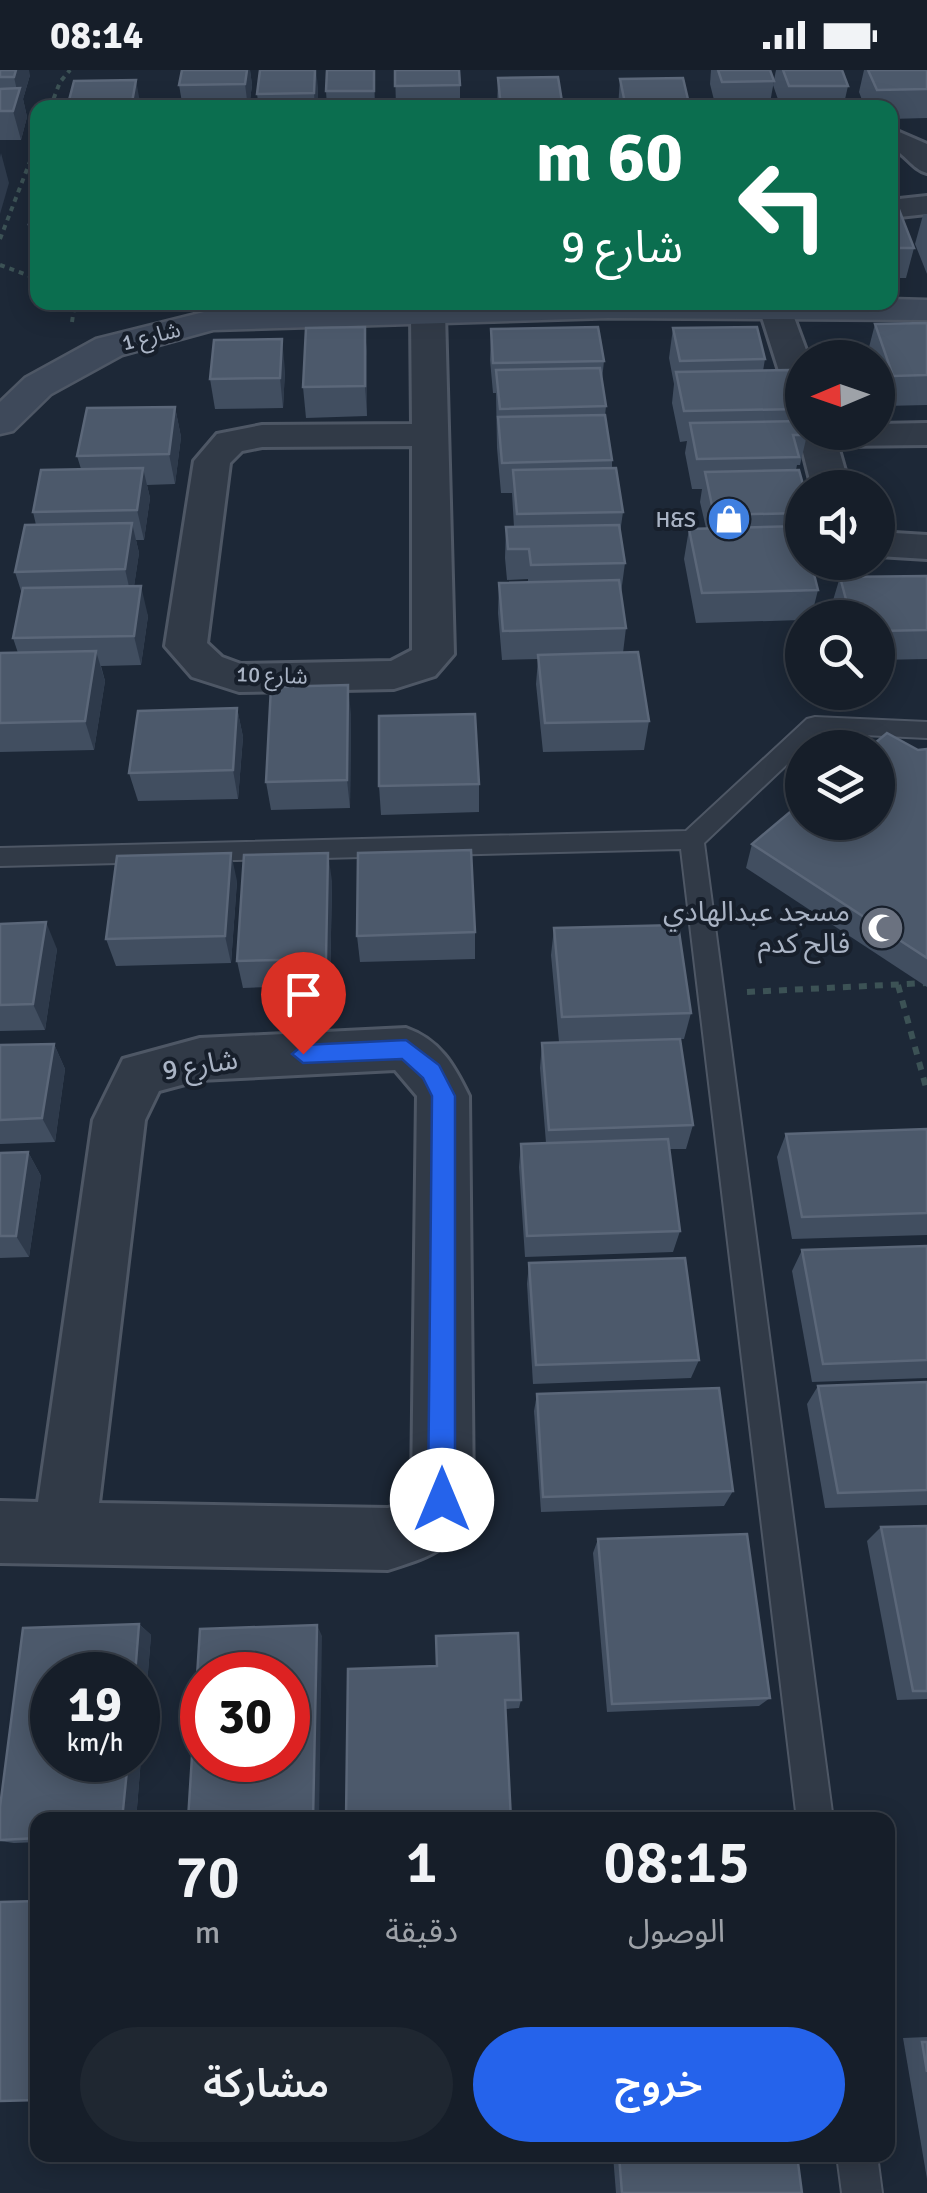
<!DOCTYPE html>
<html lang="ar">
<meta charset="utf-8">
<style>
:root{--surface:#161e29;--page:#1f2731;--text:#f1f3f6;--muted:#9ea2a8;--line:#353c46;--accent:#2563eb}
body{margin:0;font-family:Signika,"Noto Sans Arabic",sans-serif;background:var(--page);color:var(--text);direction:rtl;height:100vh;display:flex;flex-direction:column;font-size:38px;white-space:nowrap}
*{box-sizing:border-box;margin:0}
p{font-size:32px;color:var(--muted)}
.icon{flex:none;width:55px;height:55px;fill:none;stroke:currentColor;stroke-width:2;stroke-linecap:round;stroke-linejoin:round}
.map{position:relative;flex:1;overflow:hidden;direction:ltr}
.details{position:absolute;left:30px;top:1742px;width:865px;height:350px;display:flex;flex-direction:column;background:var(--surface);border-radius:20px;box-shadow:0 5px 25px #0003,0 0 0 2px var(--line);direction:rtl}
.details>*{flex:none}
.guide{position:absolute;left:30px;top:30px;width:868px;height:210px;border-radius:20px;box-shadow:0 5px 25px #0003,0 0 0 2px var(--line);direction:rtl;background:#0b6e4f;color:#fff;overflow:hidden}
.needle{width:65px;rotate:268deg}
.buttons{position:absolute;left:785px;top:270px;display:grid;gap:20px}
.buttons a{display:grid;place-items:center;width:110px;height:110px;border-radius:50%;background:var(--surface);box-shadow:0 5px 25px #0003,0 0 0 2px var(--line);font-size:50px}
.speed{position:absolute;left:30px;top:1582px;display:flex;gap:20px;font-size:50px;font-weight:700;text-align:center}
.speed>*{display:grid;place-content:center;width:130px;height:130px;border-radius:50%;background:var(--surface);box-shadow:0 5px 25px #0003,0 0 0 2px var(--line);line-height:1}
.speed small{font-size:25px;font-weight:400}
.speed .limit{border:15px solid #d22;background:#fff;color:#111}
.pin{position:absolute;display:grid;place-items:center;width:85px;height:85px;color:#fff;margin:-102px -42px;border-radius:50% 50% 50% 0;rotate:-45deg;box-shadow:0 0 10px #0007}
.pin .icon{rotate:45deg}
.me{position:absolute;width:110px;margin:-55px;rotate:0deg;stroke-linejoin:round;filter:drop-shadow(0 0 8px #0008)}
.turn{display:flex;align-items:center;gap:35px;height:210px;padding:0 50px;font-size:45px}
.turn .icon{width:130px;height:130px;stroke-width:2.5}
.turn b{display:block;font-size:70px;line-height:85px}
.eta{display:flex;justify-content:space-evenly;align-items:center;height:170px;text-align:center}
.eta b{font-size:60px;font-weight:600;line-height:70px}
.button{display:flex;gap:20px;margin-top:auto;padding:20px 50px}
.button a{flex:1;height:115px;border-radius:60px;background:var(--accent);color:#fff;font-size:40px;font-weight:600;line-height:115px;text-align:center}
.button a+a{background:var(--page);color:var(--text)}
.status{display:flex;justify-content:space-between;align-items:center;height:70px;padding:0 50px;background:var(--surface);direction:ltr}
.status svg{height:28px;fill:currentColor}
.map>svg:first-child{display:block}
</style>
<div class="status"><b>08:14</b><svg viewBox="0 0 49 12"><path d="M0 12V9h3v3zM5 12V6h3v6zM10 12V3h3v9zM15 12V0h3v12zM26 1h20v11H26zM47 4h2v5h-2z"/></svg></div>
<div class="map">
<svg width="927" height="2123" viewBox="0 0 927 2123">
<rect width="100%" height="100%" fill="#1d2837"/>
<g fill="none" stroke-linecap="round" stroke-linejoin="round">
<g stroke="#4e5765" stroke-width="4">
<g id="lane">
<path d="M815 647 927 652V668L820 663 704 773 833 1750H797L681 779 0 796V778L686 761 807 649Z"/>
<path d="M837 2085H877L882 2123H842Z"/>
</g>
</g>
<g stroke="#4e5765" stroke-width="6">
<g id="street">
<path d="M890 58 927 74V103C912 99 905 83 890 77Z"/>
<path d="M927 126V144L890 148V130Z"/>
<path d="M771 232 789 234 809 288H802V330L790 327 785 320 760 241Z"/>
<path d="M428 233 440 236 445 243 454 584 435 606 394 619 239 622 192 607 165 576 194 391 217 364 262 355 412 354 411 243 416 236ZM412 376V580L391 591 241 594 222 587 207 573 230 393 242 381 262 377Z"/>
<path d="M927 353V375L838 376 850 418H812L798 362 802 355V362H878V354Z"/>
<path d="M878 462 927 465V489L878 486Z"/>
<path d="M406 958C440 970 454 995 469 1026L473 1430C452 1480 438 1484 388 1500L0 1493V1431L38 1432 93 1050 123 989 200 968ZM395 1000 417 1026 412 1420 400 1434 388 1438 99 1433 145 1050 159 1021 200 1010Z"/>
</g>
</g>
<g stroke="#4e5765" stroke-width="5">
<path id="secondary" d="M890 229 927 230V250L608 248 213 260 122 285 51 324 13 361 0 364V332L25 308 96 269 212 240 446 232H890Z"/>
</g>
<g stroke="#3c5255" stroke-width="4" stroke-dasharray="5 5" stroke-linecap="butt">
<path d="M50 38 60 12 70 0"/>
<path d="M0 169 38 71"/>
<path d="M0 195 38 209"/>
<path d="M72 252 75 232"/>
</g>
<g stroke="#3c5255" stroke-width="6" stroke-dasharray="8 8" stroke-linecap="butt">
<path d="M898 915 927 1021"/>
<path d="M747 922 927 913"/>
</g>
<use href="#lane" fill="#313a47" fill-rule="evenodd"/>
<use href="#street" fill="#313a47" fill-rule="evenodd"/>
<use href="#secondary" fill="#3e495a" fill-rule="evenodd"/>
</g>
<g fill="#414e60">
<path d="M0 0 30 5 23 29 27 47 21 70H0Z"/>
<path d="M182 0H250L252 15 249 38H183L179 15Z"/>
<path d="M374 0 375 38H327L326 21Z"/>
<path d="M395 0 460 15V38H396Z"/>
<path d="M711 0H770L774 11 769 38H716L710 14Z"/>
<path d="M776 0H842L848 16 843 38H781L773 15Z"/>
<path d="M864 0H927V48L890 49V38H865L859 22Z"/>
<path d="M498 8 563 38H497Z"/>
<path d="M620 9 690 38H618Z"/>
<path d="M318 17 317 38H259L257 24Z"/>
<path d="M38 123V184L29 154Z"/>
<path d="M890 137 914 178 906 208H890Z"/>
<path d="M927 144V204L915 174 923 145Z"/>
<path d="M927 253V335L885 336 878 315V288H868L867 285 875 254Z"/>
<path d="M365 257 367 287V346L306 348 303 317Z"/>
<path d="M673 258 765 289 763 301 800 339 798 351 807 365 800 395H797L796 400 802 418V492L818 520 811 548H802V550L696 553 684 489 689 459 706 458 700 432 702 419H692L685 383 687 371 680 372 672 333 674 314 669 288Z"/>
<path d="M491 259 604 291 602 310 606 336 605 346 612 390V398L623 442 620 463 625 493 621 523 626 558 623 583 649 651 644 680 543 682 536 614 538 589 502 590 498 543 499 513 528 512V509L507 510 505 488 506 457H514L512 423H501L497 378 496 323H493L490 290Z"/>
<path d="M285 300 283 338 215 339 210 309Z"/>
<path d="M175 337 181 367 175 414 147 415 150 428 144 470H136L139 483 134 516 148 546 141 595 101 596 105 611 94 680 0 682V583H18L13 568 22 524 15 502 36 455 33 442 81 399 77 386Z"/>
<path d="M927 506V589L878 590V548H834L831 537 840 507Z"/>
<path d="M237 638 243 667 238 729 138 731 129 703Z"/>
<path d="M351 644 350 738 271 740 266 712Z"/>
<path d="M927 679V917L746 798 752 774 918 680Z"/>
<path d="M479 714V742L381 745 379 716Z"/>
<path d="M237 811 231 893 116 896 106 869Z"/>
<path d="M332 811 330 915 243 918 237 891Z"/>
<path d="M0 854 57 879 45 960 0 961Z"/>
<path d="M554 858 691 943 684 969 559 972 551 885Z"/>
<path d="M475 862V889L360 892 357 866Z"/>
<path d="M542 973 693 1055 686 1079H669L680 1161 673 1182 525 1187 519 1097 521 1074 546 1073 540 998Z"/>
<path d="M54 974 65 999 55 1072 0 1074V975Z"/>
<path d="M927 1059V1165L792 1169 777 1087 786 1064Z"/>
<path d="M28 1082 41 1106 29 1187 0 1188V1083Z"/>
<path d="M927 1176V1308L812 1312 792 1201 802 1180Z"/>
<path d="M529 1193 699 1290 691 1308 533 1314 527 1214Z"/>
<path d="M927 1312V1435L825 1438 807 1334 818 1316Z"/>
<path d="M537 1324 733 1421 724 1436 541 1442 534 1341Z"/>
<path d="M927 1456V1629L897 1630 867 1471 881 1457Z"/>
<path d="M598 1469 770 1628 759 1636 607 1642 593 1483Z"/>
<path d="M139 1554 151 1565 136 1750H38V1772L14 1773 0 1771V1737Z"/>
<path d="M348 1599 521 1630 519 1638 505 1639Z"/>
<path d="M927 1967V2109L903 1968Z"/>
<path d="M613 2085H797L802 2123H616Z"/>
</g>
<g fill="#2e3a4b">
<path d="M16 0H29L30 5 23 29 27 47 21 70 13 41 18 25 14 7Z"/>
<path d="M247 0H250L252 15 249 38H248L245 14Z"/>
<path d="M315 0H316L318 17 317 38H315L314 23Z"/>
<path d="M136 10 141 38H131Z"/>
<path d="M1 83 9 113 0 144V87Z"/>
<path d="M365 257 367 287V346L365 316Z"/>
<path d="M282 269 285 300 283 338 280 308Z"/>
<path d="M175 337 181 367 175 414 169 384Z"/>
<path d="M143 398 150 428 144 470 137 440Z"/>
<path d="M132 453 139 483 132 530 125 499Z"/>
<path d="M141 516 148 546 141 595 134 566Z"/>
<path d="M96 581 105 611 94 680 85 651Z"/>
<path d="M348 615 351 644 350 738 347 710Z"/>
<path d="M237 638 243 667 238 729 233 700Z"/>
<path d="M231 783 237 811 231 893 225 866Z"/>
<path d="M328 783 332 811 330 915 326 889Z"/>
<path d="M46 852 57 879 45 960 33 934Z"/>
<path d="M54 974 65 999 55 1072 42 1048Z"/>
<path d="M28 1082 41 1106 29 1187 16 1166Z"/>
<path d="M139 1554 151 1565 136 1750H122L128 1690H138V1605H135Z"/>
<path d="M317 1555 322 1566 319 1750H313Z"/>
</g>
<g fill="#4c596b" stroke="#5b6779" stroke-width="2.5" fill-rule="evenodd">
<path d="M0 0H16L14 7H0Z"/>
<path d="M182 0H247L245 14 179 15Z"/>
<path d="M260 0H315L314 23 257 24Z"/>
<path d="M327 0H374V21H326Z"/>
<path d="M395 0H459L460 15 395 16Z"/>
<path d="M718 0H770L774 11 722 12Z"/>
<path d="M783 0H842L848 16H789Z"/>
<path d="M868 0H927V19L877 20Z"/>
<path d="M558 7 563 38H501L498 8Z"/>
<path d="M683 8 690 38H626L620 9Z"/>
<path d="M136 10 131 38H67L74 11Z"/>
<path d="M20 18 13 41H0V19Z"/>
<path d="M38 123V154H29Z"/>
<path d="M890 137H898L914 178H890Z"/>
<path d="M927 253V305L893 306 875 254Z"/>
<path d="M365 257V316L303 317 306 258Z"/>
<path d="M598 257 604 291 493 293 491 259Z"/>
<path d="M757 257 765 289 680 291 673 258Z"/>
<path d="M282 269 280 308 210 309 214 270Z"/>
<path d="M600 298 606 336 500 339 496 300Z"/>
<path d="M789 300 800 339 684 341 676 302Z"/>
<path d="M175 337 169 384 77 386 87 338Z"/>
<path d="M605 345 612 390 502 393 498 347Z"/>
<path d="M802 351V362H806L807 365H793L799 387 697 389 690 353Z"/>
<path d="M143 398 137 440 33 442 41 400Z"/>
<path d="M616 398 623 442 517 444 513 400Z"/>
<path d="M799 400 804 418H802V443L714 445 705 402Z"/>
<path d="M132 453 125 499 15 502 25 455Z"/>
<path d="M619 455 625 493 531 495 529 479H508L506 457Z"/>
<path d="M801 456 802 492H811L818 520 702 523 689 459Z"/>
<path d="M927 506V560L878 561V548H851L840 507Z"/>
<path d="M619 510 626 558 503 561 499 513Z"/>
<path d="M141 516 134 566 13 568 23 518Z"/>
<path d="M96 581 85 651 0 653V583Z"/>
<path d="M638 582 649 651 545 653 538 585Z"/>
<path d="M348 615 347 710 266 712 271 617Z"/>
<path d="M237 638 233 700 129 703 138 641Z"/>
<path d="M475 644 479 714 379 716V646Z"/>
<path d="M887 663 918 680 927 679V888L752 774 802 732V752H878V678H869Z"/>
<path d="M471 780 475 862 357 866 358 783Z"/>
<path d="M231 783 225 866 106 869 117 786Z"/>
<path d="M328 783 326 889 237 891 244 785Z"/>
<path d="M46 852 33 934 0 935V854Z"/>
<path d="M678 855 691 943 562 947 554 858Z"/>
<path d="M680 969 693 1055 549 1060 542 973Z"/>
<path d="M54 974 42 1048 0 1050V975Z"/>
<path d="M927 1059V1143L802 1147 786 1064Z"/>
<path d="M668 1069 680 1161 527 1166 521 1074Z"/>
<path d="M28 1082 16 1166H0V1083Z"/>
<path d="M927 1176V1290L823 1294 802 1180Z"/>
<path d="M685 1188 699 1290 536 1295 529 1193Z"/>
<path d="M927 1312V1420L838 1423 818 1316Z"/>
<path d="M719 1318 733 1421 543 1427 537 1324Z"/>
<path d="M927 1456V1621H913L881 1457Z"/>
<path d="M747 1464 770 1628 612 1634 598 1469Z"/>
<path d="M139 1554 135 1605H52V1690H128L122 1750H38V1768L0 1770V1737L23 1558Z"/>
<path d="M317 1555 313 1750H188L200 1559ZM202 1605H288V1690H202Z"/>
<path d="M518 1563 521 1630H505L511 1750H346L348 1599 437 1596 436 1566Z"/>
<path d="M38 1831V2030L0 2031V1832Z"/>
<path d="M922 1972H927V2002Z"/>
<path d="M619 2085H797L802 2123H622Z"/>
</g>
<path fill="#2563eb" stroke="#184099" stroke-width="2.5" d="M406 970 439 995 455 1026V1430L451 1440 442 1444 432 1440 428 1430 432 1026 423 1008 402 989 303 993 292 984 303 975Z"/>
<defs>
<g id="shop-disc" transform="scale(2.25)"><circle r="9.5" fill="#3f7fe0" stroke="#171f2b"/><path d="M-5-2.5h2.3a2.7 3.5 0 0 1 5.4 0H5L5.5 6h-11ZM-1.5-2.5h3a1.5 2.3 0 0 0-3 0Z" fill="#fff"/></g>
<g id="mosque-disc" transform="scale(2.25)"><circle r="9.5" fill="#6b7280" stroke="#171f2b"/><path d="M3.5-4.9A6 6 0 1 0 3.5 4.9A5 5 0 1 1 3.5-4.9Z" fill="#fff"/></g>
</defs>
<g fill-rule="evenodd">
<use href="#shop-disc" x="729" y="449"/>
<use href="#mosque-disc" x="882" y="858"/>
</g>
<g text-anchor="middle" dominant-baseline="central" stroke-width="8" stroke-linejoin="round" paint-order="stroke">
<g font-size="22" fill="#aab4c5" stroke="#171f2b">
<text transform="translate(151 266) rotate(-14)">شارع 1</text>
<text transform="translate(272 605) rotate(2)">شارع 10</text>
</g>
<g font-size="22" fill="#aab4c5" stroke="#171f2b" text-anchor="end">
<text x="696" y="449">H&amp;S</text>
</g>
<g font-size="28" fill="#aab4c5" stroke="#171f2b" text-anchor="end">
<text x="850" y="842">مسجد عبدالهادي<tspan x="850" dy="32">فالح كدم</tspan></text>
</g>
<g font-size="28" fill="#aab4c5" stroke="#171f2b">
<text transform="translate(200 995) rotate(-9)">شارع 9</text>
</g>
</g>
</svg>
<div class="buttons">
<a><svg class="needle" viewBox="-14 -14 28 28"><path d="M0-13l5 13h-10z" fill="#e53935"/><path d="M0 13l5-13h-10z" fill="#9ea2a8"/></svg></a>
<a><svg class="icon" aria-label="sound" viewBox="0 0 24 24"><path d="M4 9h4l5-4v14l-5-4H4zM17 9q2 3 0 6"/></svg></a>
<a><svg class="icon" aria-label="search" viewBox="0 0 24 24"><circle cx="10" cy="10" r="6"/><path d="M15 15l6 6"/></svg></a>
<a><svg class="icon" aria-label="layers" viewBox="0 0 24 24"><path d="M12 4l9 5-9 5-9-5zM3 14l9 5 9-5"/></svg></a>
</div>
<div class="speed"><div>19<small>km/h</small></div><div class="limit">30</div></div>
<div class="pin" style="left:303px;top:984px;background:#d93025"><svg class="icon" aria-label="arrive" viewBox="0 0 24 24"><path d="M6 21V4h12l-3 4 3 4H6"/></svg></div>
<svg class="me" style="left:442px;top:1430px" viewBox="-20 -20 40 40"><circle r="19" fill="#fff"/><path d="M0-13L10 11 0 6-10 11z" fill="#2563eb"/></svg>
<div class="guide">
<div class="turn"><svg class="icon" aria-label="left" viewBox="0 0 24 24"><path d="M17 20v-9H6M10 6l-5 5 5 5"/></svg><div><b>60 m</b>شارع 9</div></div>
</div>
<section class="details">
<div class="eta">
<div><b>08:15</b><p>الوصول</p></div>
<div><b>1</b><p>دقيقة</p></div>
<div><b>70</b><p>m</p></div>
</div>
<div class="button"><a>خروج</a><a>مشاركة</a></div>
</section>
</div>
